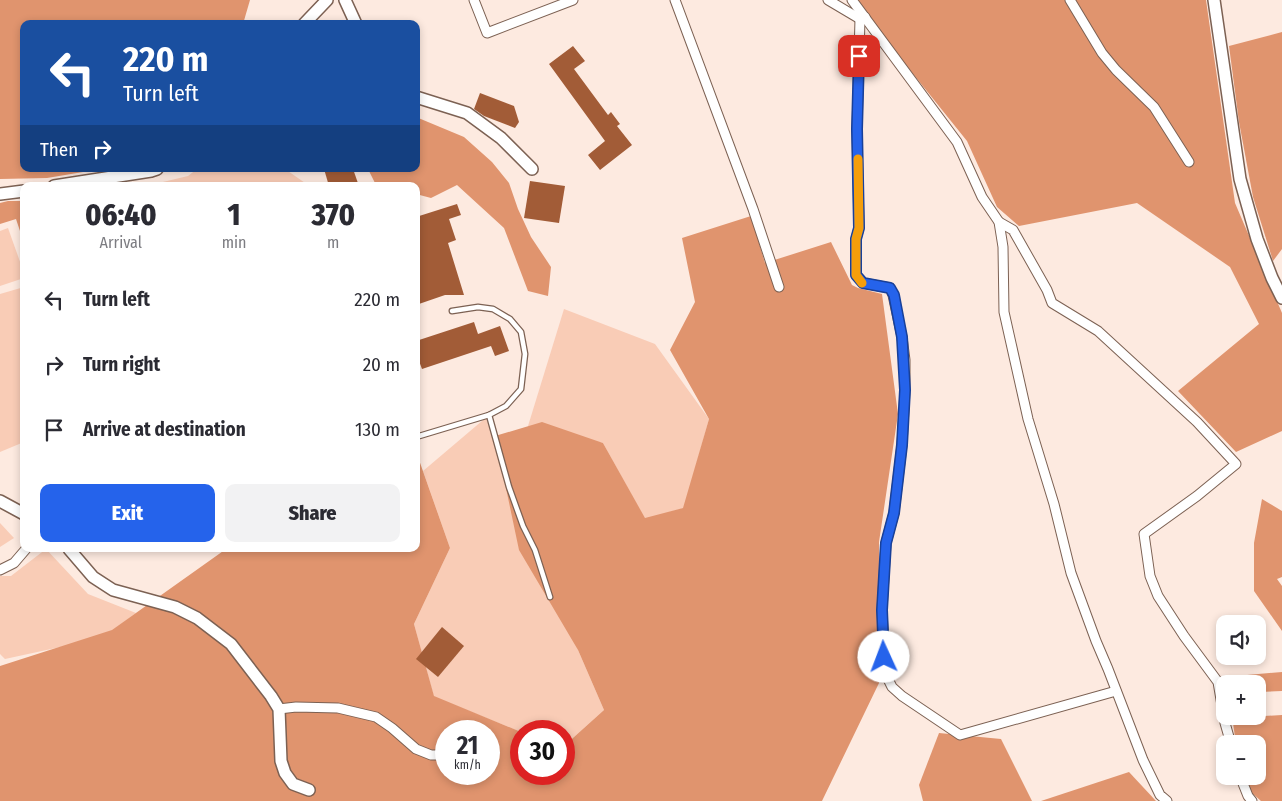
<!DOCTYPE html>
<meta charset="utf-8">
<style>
:root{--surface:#fff;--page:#f2f2f3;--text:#2b2b33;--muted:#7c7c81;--accent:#2563eb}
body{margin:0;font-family:"Fira Sans Condensed",sans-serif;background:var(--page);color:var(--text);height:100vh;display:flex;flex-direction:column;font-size:19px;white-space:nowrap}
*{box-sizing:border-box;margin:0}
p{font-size:16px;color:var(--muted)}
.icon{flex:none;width:28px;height:28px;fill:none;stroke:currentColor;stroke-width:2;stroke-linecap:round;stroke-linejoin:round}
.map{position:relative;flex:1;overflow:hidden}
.panel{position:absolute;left:20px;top:182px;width:400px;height:370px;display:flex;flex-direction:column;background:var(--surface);border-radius:10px;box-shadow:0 2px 8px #0003}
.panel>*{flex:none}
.top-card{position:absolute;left:20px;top:20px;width:400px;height:152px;border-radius:10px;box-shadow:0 2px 8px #0003;background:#1a4fa0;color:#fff;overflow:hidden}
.tools{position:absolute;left:1216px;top:615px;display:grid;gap:10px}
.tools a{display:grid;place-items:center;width:50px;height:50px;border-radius:10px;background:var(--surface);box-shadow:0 2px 8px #0003;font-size:25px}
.speed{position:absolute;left:435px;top:720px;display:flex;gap:10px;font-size:25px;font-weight:700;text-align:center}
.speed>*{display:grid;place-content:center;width:65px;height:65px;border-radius:50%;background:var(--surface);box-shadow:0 2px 8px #0003;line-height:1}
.speed small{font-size:12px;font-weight:400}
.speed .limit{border:8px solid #d22;background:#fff;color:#111}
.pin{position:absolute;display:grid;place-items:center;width:42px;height:42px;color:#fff;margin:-21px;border-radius:10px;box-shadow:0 2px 8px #0006}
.me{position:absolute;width:55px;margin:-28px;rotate:358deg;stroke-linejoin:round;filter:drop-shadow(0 0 4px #0008)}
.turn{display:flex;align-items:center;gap:18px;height:105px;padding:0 20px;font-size:22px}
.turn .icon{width:65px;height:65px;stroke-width:2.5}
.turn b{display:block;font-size:35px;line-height:42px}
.then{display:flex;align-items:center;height:48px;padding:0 20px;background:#0003;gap:10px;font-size:19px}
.eta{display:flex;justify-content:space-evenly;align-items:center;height:85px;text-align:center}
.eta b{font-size:30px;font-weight:800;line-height:35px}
.cta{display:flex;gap:10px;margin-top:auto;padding:10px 20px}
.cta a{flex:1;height:58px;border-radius:10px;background:var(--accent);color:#fff;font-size:20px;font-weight:800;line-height:58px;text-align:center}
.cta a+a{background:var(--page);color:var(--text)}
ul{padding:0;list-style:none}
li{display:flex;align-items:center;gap:15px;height:65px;padding:0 20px}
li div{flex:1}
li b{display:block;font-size:19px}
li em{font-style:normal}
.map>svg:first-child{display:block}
</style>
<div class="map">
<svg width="1282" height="801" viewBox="0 0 1282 801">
<rect width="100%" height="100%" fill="#fdeae0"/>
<g fill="#f9ccb6">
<path d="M197 169H285L308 185 146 186 188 176Z"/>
<path d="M8 228 24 273V278L0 286V231Z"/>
<path d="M24 287V442L0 452V294Z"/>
<path d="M564 309 655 344 709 419 684 508 645 519 603 443 528 426Z"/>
<path d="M489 415 578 650 604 710 564 746V731L521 732 434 697 414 624 450 548 423 471Z"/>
<path d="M0 523 14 538 0 547Z"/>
<path d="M46 549 88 594 136 613 102 638 5 659 0 654V576H11Z"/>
</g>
<g fill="#e0946e" fill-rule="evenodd">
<path d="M0 0H250L243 24H24V169H101L47 178 0 179Z"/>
<path d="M858 0H1206L1235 203 1282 313V431L1236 452 1178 391 1259 324 1230 267 1137 203 1019 226 997 207 967 141 881 34Z"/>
<path d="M1282 32V249L1273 261 1253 197 1239 122 1229 46Z"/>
<path d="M416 117 464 137 492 162 509 183 518 209 531 237 551 267 548 296 528 291 504 228 457 185 431 198 416 194V186H386L375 183 368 169H416Z"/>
<path d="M8 201H24V243L16 219 0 224V203Z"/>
<path d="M751 216 765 263 831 242 852 285 858 288 882 294 898 414 879 542V683L822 801H0V666L112 630 226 549H416V458L418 457 450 548 414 624 434 696 521 732V774H564V746L604 710 578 650 519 550 495 436 542 422 603 443 645 518 683 508 709 419 670 350 695 302 682 238ZM446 731H489V774H446Z"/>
<path d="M1262 499 1282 511V577L1277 579 1282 586V631L1254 591V543Z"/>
<path d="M1282 672V691L1259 692 1264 716 1282 715V801H1261L1251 792 1246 776H1258V744H1236L1232 716H1258V684H1231L1236 676Z"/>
<path d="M939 733 1001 739 1032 801H923L919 785Z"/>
<path d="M1129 772 1156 801H1041Z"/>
</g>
<g fill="#a25c37">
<path d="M573 46 585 61 574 69 608 115 611 112 620 124 617 126 632 145 600 170 588 155 605 141 549 64Z"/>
<path d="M480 93 514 106 519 122 515 128 484 116 474 109Z"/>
<path d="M324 169H353L359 186H329Z"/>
<path d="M530 181 565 186 559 223 524 218Z"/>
<path d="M457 204 461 215 449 219 456 240 448 243 464 295H445L416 305V217Z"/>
<path d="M474 322 478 334 500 326 509 351 495 356 491 346 422 369 416 353V341Z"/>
<path d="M442 627 464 646 438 677 416 659Z"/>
</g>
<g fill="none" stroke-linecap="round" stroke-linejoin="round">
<g stroke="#7c6153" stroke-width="7">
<g id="service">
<path d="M489 415 509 487 523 526 535 550 550 597"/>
<path d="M416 437 489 415 506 406 521 389 525 354 521 332 510 319 493 309 478 307 452 311"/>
</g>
</g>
<g stroke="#7c6153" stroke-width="11">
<g id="minor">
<path d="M474 0 487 33 573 0"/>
<path d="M675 0 753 209 779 287"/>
<path d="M828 0 860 19 865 17"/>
<path d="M852 0 957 142 982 197 999 222 1003 247 1004 312 1028 419 1054 504 1071 573 1096 641 1108 669 1143 760 1160 795 1167 801"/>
<path d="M1070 0 1102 53 1116 70 1154 107 1189 162"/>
<path d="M860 19 857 129 859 228 856 239V275L863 283 890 288 893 295 902 337 905 360V390L902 445 894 513 886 543 882 610 885 673 892 687 902 696 960 735 1116 691"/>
<path d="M999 222 1013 230 1047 290 1052 303 1098 331 1197 422 1236 464 1197 496 1144 534 1150 576 1158 596 1184 636 1218 682 1225 723 1231 744"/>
<path d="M0 570 14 563 26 549"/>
<path d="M279 709 296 707 338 708 376 717 392 728 416 749 431 755H446"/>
<path d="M1240 776 1248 796 1252 801"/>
</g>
</g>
<g stroke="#7c6153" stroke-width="14">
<g id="tertiary">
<path d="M345 0 356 24"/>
<path d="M1214 0 1240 179 1257 239 1272 278 1282 298"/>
<path d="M304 24 327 0"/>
<path d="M416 97 467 113 501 138 532 169"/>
<path d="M54 186 151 171 157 169"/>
<path d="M0 194 24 191"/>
<path d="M0 501 24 514"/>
<path d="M69 549 93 577 113 590 175 607 197 618 231 644 271 696 279 709 281 761 285 773 293 784 309 790"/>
</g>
</g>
<use href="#service" stroke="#fff" stroke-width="4.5"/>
<use href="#minor" stroke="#fff" stroke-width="9"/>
<use href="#tertiary" stroke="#fff" stroke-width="11"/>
</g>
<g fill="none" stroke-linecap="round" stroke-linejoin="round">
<g stroke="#184099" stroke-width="12">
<path id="route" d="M859 56 857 129 859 228 856 239V275L863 283 890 288 894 295 902 337 905 390 902 445 894 513 886 543 882 610 884 657"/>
</g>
<use href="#route" stroke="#2563eb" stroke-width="9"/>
<path stroke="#f59e0b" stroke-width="9" d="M858 159 859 228 856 239V275L862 283"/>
</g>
</svg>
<div class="tools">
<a><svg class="icon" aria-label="sound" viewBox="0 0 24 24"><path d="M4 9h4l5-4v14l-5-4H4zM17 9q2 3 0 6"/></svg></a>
<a>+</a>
<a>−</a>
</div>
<div class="speed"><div>21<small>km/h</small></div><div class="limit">30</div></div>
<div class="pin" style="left:859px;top:56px;background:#d93025"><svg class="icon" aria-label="arrive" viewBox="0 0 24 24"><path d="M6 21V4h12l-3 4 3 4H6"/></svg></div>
<svg class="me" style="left:884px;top:657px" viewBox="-20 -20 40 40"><circle r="19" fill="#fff"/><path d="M0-13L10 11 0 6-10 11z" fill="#2563eb"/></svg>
<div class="top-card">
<div class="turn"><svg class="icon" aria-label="left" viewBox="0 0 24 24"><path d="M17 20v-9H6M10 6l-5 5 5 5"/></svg><div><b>220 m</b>Turn left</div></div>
<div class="then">Then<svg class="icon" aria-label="right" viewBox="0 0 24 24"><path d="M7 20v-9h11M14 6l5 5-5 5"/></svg></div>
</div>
<section class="panel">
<div class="eta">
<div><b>06:40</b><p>Arrival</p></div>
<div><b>1</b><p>min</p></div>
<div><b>370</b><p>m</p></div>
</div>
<ul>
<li><svg class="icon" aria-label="left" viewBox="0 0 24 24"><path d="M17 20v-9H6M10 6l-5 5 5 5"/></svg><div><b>Turn left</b></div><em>220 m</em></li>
<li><svg class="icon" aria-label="right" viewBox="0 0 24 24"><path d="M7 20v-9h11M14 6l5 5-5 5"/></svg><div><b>Turn right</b></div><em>20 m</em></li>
<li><svg class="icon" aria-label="arrive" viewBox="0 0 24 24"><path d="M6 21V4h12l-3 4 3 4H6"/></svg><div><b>Arrive at destination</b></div><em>130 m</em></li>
</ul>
<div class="cta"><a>Exit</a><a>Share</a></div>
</section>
</div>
